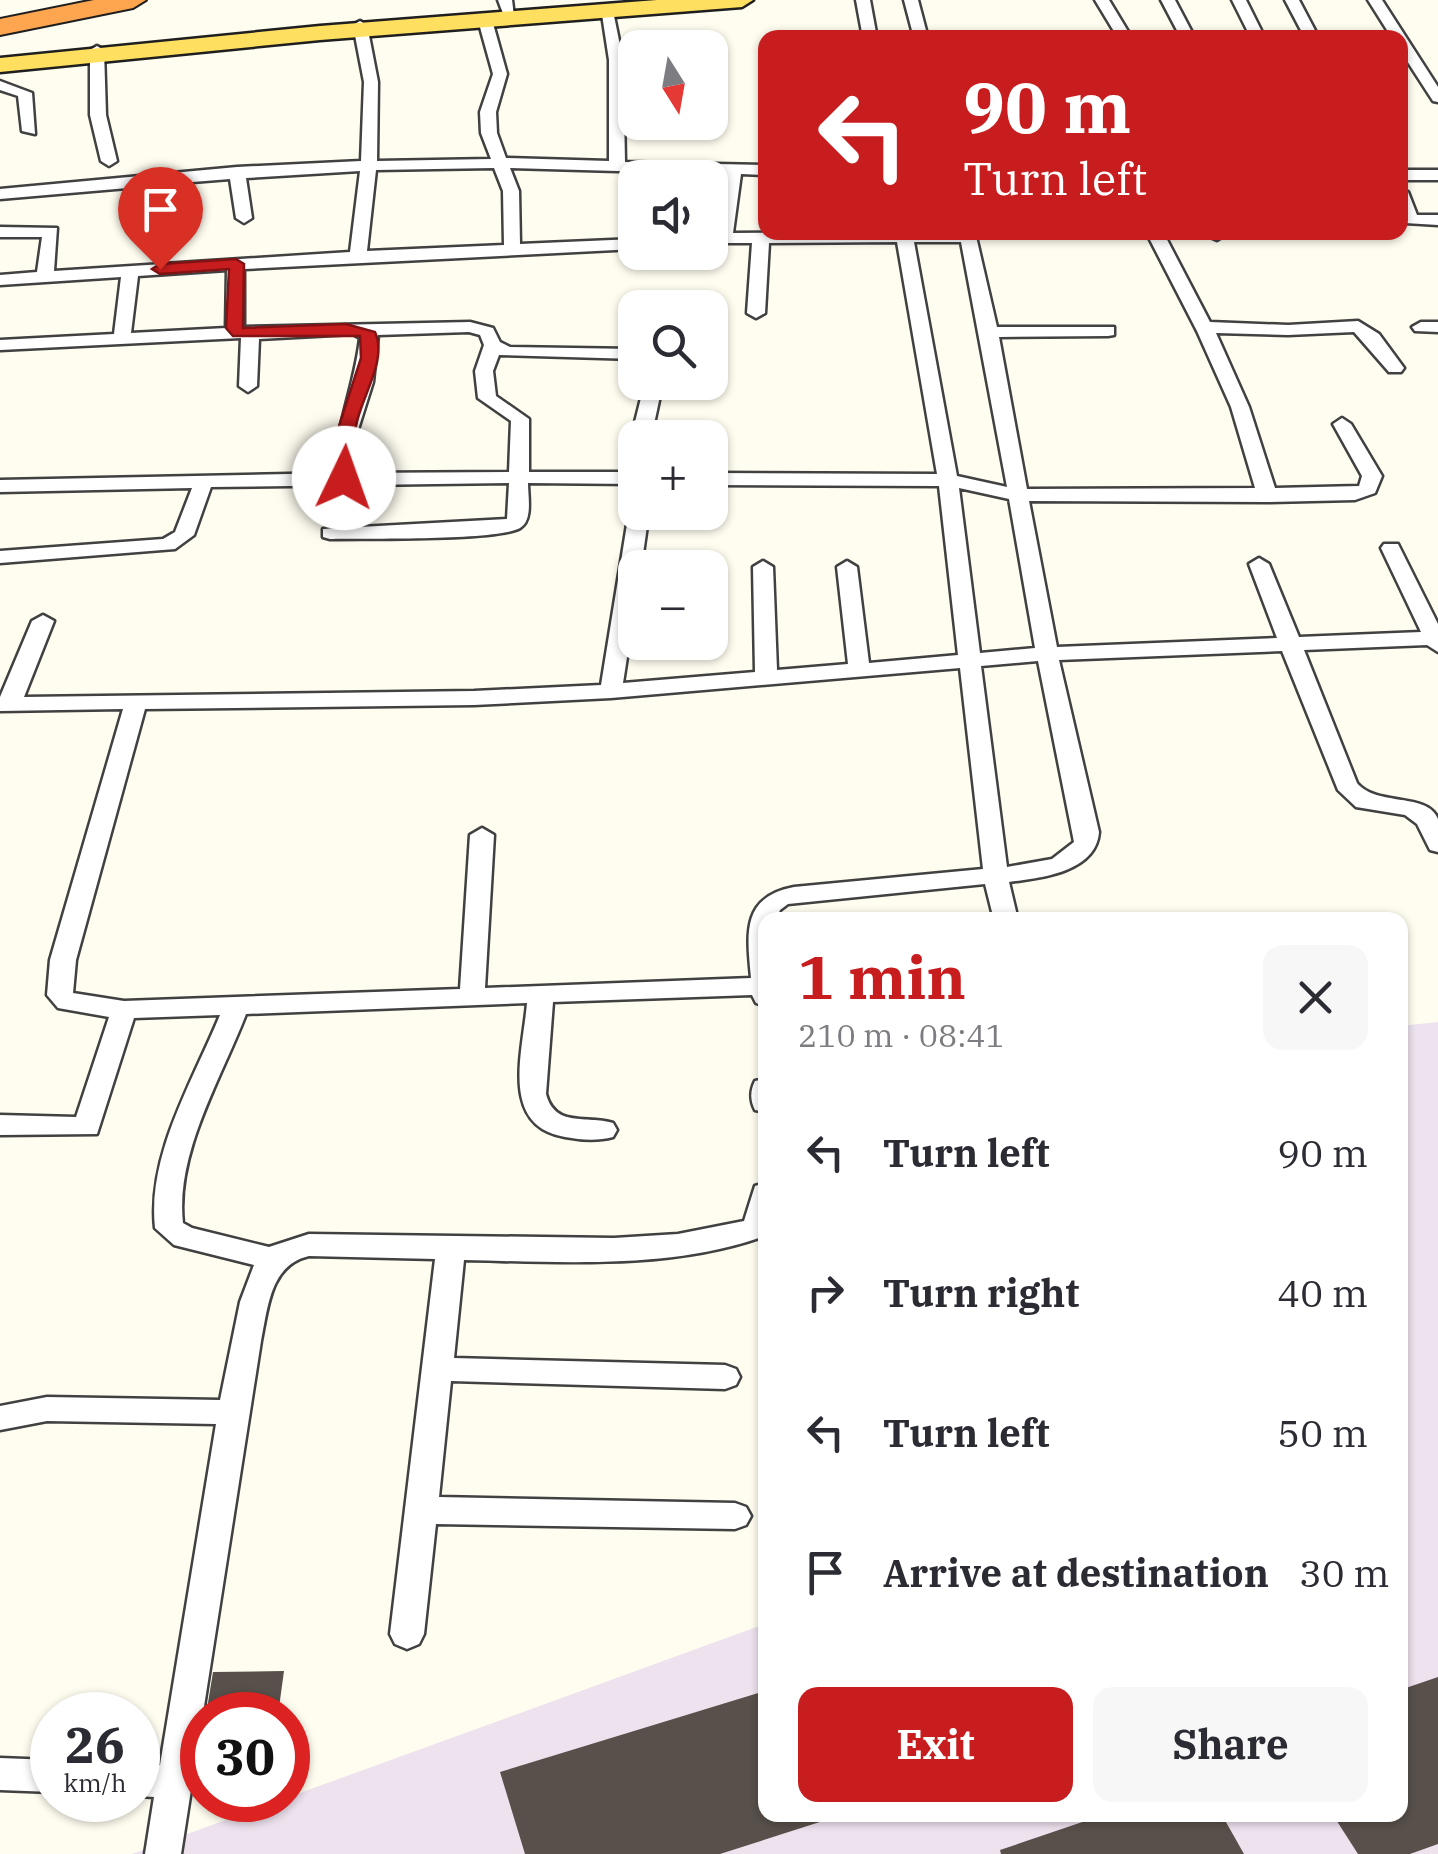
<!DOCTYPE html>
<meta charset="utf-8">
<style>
:root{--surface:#fff;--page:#f7f7f7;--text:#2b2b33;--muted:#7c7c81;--accent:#c81d1e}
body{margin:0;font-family:"IBM Plex Serif",serif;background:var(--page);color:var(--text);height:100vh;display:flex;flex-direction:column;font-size:38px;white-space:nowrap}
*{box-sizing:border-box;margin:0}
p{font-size:32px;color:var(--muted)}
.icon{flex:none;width:55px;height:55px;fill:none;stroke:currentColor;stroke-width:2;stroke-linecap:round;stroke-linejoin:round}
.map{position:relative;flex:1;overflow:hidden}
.side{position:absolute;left:758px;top:912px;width:650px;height:910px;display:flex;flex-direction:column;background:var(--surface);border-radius:20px;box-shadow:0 2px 8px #0004}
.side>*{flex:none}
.hud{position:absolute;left:758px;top:30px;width:650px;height:210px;border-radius:20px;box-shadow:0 2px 8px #0004;background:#c81d1e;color:#fff;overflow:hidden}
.needle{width:65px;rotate:169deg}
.fabs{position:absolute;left:618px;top:30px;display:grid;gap:20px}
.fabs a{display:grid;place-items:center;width:110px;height:110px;border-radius:20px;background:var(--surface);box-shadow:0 2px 8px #0004;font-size:50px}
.speed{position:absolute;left:30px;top:1692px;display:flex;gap:20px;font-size:50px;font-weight:700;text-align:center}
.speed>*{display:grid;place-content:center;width:130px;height:130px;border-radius:50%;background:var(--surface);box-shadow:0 2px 8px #0004;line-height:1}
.speed small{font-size:25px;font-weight:400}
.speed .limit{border:15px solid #d22;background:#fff;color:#111}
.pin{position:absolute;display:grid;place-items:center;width:85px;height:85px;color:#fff;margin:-102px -42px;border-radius:50% 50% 50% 0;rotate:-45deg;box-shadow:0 0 10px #0007}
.pin .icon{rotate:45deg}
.me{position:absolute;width:110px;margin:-55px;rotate:3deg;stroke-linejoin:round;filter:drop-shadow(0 0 8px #0008)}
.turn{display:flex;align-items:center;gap:35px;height:210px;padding:0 40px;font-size:45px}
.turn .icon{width:130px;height:130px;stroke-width:2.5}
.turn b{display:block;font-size:70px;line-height:85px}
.round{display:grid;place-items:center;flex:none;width:105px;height:105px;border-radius:20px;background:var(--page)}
.head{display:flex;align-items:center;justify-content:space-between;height:170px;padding:0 40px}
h1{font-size:60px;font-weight:700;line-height:75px;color:var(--accent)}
.button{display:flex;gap:20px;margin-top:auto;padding:20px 40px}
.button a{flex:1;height:115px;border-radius:20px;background:var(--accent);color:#fff;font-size:40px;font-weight:700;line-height:115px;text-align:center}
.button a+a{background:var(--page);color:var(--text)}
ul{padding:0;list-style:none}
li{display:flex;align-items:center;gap:30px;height:140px;padding:0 40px}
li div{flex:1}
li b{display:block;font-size:38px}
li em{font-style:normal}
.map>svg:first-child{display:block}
</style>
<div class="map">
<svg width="1438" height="1854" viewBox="0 0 1438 1854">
<rect width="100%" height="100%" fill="#fffdf0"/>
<path fill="#ede2ee" d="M1438 1022V1854H132L765 1624V1815H1400V1026Z"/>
<g fill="#58504a">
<path d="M284 1671 278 1715H206L213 1672Z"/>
<path d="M1438 1677V1844L1410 1854H1358L1333 1815H1400V1690Z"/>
<path d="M765 1691V1815H825L826 1820 720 1854H525L500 1772Z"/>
<path d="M1103 1815H1222L1244 1854H1001L1000 1850Z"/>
</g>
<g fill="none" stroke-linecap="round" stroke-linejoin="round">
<g stroke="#414141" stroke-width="5">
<g id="street">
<path d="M498 0H512L514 16H504Z"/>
<path d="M856 0H870L877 38H863Z"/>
<path d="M904 0H918L928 38H914Z"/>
<path d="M1095 0H1109L1132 38H1118Z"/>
<path d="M1161 0H1175L1195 38H1181Z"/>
<path d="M1232 0H1246L1265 38H1251Z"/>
<path d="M1285 0H1299L1319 38H1305Z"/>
<path d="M1368 0H1382L1438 87V102L1433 101 1400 50V38H1392Z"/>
<path d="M601 8 613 11 623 60 625 162 765 165V175L741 174 733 233 975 232 997 327H1114V335L1108 336 999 337 1027 489 1255 488 1231 407 1197 331 1146 232H1163L1210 322 1288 325 1358 321 1379 334 1404 368 1401 372H1389L1354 332 1288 335 1216 333 1249 407 1275 488 1359 486 1362 476 1333 424 1342 418 1351 424 1382 476 1375 493 1355 500 1267 502 1029 501 1057 647 1277 638 1249 564 1259 558 1269 564 1299 637 1421 632 1381 548 1384 544H1398L1438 624V652L1427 645 1304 650 1357 783C1377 807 1428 792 1438 819 1438 828 1438 843 1438 852L1430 850 1417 824 1405 815 1356 807 1338 790 1282 651 1059 660 1099 832C1096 872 1041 878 1009 882L1018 920H994L985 884 788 904 780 910 776 920H765V1006L756 1003 752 995 553 1002 546 1094C555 1128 586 1115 613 1123L617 1130 613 1137C598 1141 581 1140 565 1137 499 1126 523 1052 527 1003L246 1014C222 1077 175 1153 183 1223L192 1228 269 1247 309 1234 614 1238 678 1234 744 1221 755 1186 765 1183V1236C671 1270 562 1262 464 1260L454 1358 725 1365 736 1369 740 1377 736 1385 725 1389 451 1381 439 1497 735 1503 746 1507 751 1516 746 1525 735 1529 436 1524 424 1634 419 1644 407 1649 395 1644 390 1634 435 1259 309 1256C270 1265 268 1307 261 1341L181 1854H145L154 1797 138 1796V1764L160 1765 216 1424 47 1421 0 1430V1406L47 1397 220 1400 240 1302 254 1265 174 1245 155 1228C147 1155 193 1081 220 1015L134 1018 97 1134 0 1135V1115L76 1117 109 1017 58 1008 47 995 50 960 123 709 0 711V697L32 621 43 615 54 621 24 697 474 691 601 685 629 512 635 507V512H649L641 568H635V605L623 683 755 672 753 567 763 561 773 567 777 670 848 664 837 567 847 561 857 567 869 663 958 655 939 486 710 485V473L937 474 897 242 769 243 765 313 756 318 747 313 752 243H710V233H716L725 174 510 168 519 191 520 244 635 239V249L244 269V327L470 322 493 328 500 342 510 347 635 349V359L499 355 493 371 496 396 529 419V472H635V484L528 483C528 497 533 520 520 528 498 541 363 538 330 539L323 537V529L507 519 509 483 211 487 194 535 175 549 0 563V551L163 539 175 532 192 488 0 492V480L334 473C336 426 355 384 360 338L353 334 259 339 257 386 248 392 239 386 241 338 0 350V340L114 334 121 277 0 285V275L37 272 42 237H0V227L57 228 54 271 350 252 360 171 246 178 252 218 244 223 236 218 230 179 155 185 156 220 148 225 140 220 139 187 0 199V189L237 167 361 161 364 82 353 25 360 21 367 25 378 82 377 161 491 159 481 133 480 112 493 74 478 20 485 16 492 20 507 74 496 112 497 133 506 158 609 161V60ZM494 168 503 191 504 245 367 251 376 170ZM914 242H961L1007 487 957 476ZM227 270 226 328 131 333 138 276ZM469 332 480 335 484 345 475 371 478 398 511 421 509 472 354 473 355 439 373 382 378 335ZM959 488 1009 499 1035 648 980 653ZM1038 661 1074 842 1052 859 1007 867 981 666ZM960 668 983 869 794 887C741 897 747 934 751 978L485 988 494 835 482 828 470 835 460 989 124 1001 73 993 76 960 145 709 474 705 611 698Z"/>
<path d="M97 46 104 50 106 115 117 161 109 166 101 161 90 115V50Z"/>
<path d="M0 81 32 93 35 134 22 131 18 96 0 90Z"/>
<rect x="1400" y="170" width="38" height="10"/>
<path d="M1400 187 1408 192 1417 215H1438V225L1405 223 1400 213Z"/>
<path d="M1199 232H1224L1225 235 1217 240Z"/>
<path d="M1421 322H1438V332L1415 331 1412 327Z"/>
<path d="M645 382H663L651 438H635V442L631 438Z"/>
<path d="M765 1079V1112L755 1110C750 1100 750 1091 755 1081Z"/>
<path d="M0 1758 52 1760V1792L0 1790Z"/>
</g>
</g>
<g stroke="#1f1f1f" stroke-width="5">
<path id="primary" d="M657 0H753L742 7 320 40 0 72V58L320 26Z"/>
</g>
<g stroke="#1f1f1f" stroke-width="4">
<path id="highway" d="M94 0H146L133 8 0 35V19Z"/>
</g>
<use href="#street" fill="#fff" fill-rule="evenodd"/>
<use href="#primary" fill="#ffdf60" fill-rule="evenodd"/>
<use href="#highway" fill="#fda64f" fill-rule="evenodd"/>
</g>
<path fill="#c81d1e" stroke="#821314" stroke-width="2.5" d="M236 259 244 264 243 328 346 324 375 332C388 360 361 397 356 426 353 444 357 465 351 482L344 484 335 478 339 426 361 358 360 336H233L226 328 229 269 160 274 152 269 160 264Z"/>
</svg>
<div class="fabs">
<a><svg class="needle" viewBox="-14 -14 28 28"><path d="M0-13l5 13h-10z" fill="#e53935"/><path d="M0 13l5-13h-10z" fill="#7c7c81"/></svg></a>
<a><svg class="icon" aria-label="sound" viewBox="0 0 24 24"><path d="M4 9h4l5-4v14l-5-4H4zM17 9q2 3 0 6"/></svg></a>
<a><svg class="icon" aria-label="search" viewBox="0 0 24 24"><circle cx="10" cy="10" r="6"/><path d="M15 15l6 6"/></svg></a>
<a>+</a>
<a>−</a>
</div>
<div class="speed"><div>26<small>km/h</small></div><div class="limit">30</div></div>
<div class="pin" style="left:160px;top:269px;background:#d93025"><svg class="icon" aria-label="arrive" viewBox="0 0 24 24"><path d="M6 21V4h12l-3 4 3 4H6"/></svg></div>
<svg class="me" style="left:344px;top:478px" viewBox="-20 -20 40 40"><circle r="19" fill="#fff"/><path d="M0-13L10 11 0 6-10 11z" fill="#c81d1e"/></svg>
<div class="hud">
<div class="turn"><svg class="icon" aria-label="left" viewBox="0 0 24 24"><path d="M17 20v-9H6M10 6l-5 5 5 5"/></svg><div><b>90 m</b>Turn left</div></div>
</div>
<section class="side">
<div class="head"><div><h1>1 min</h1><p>210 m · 08:41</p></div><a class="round"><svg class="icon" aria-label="close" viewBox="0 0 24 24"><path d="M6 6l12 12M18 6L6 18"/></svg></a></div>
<ul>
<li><svg class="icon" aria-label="left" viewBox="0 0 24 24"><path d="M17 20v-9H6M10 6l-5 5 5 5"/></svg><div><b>Turn left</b></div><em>90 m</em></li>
<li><svg class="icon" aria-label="right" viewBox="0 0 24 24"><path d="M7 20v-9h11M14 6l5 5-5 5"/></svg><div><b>Turn right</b></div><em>40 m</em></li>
<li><svg class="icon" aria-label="left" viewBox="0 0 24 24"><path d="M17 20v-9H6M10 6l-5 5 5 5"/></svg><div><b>Turn left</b></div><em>50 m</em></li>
<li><svg class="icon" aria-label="arrive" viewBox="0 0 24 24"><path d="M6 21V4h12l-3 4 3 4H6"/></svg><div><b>Arrive at destination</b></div><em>30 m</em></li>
</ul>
<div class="button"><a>Exit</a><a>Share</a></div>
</section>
</div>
